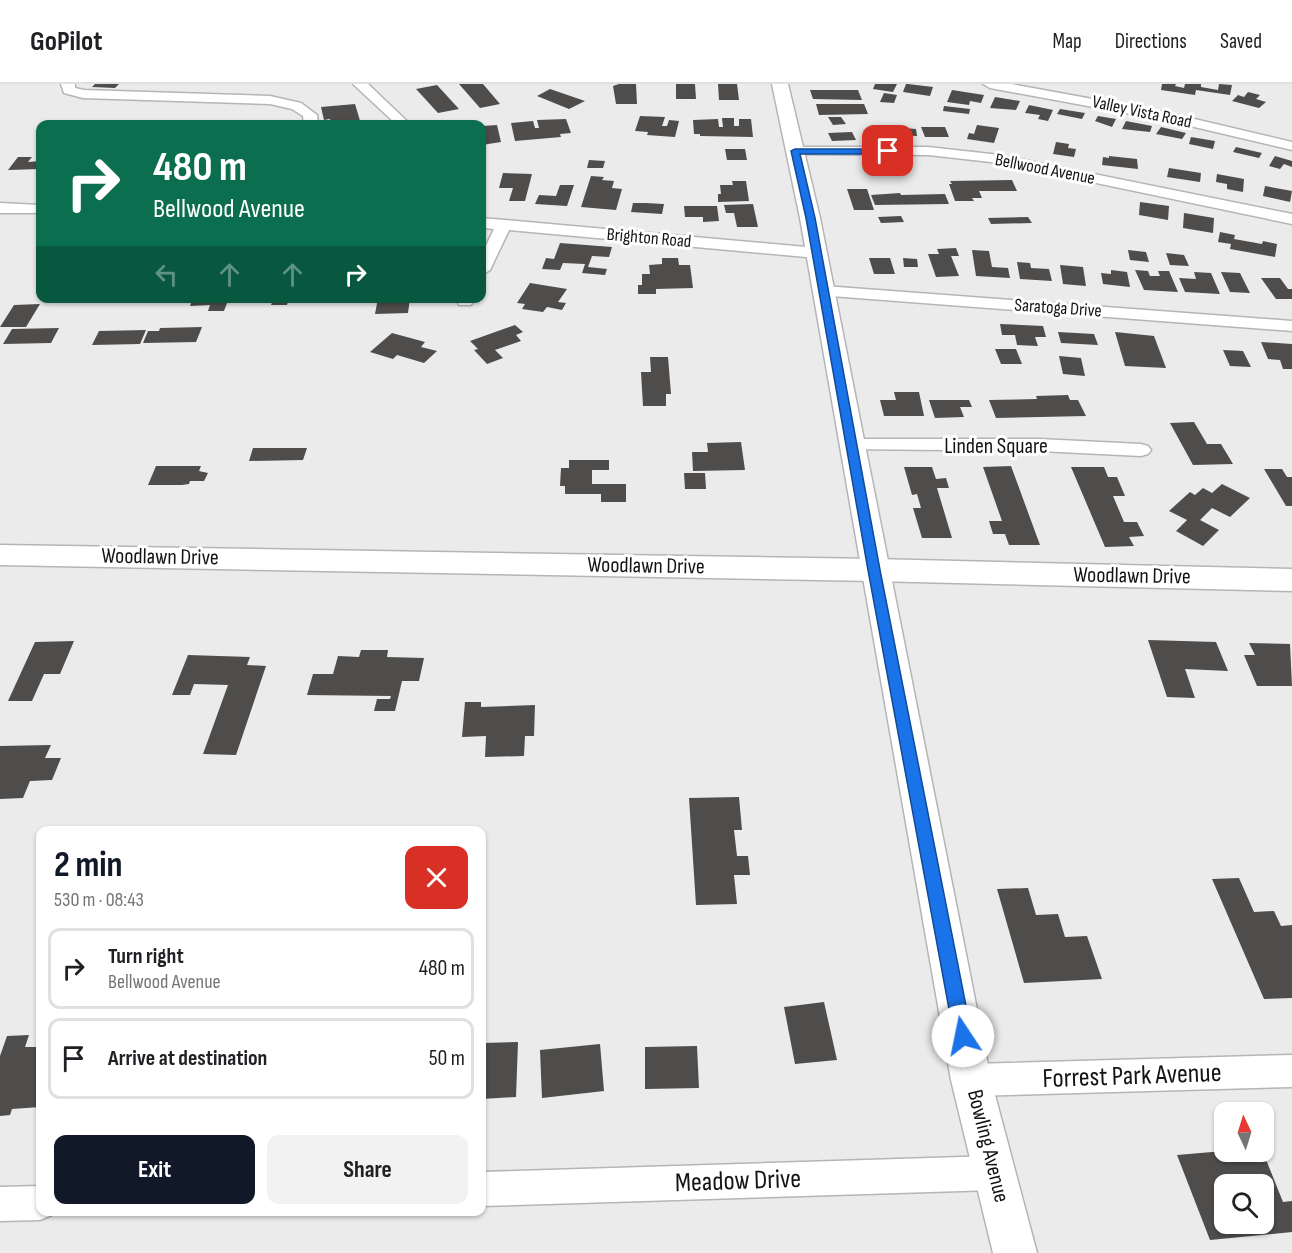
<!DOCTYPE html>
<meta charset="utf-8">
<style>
:root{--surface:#fff;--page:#f2f2f2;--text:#202124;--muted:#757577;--line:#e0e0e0;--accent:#111827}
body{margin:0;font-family:"Sofia Sans Condensed",sans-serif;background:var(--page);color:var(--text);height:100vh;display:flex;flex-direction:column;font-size:22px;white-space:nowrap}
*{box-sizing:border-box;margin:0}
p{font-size:20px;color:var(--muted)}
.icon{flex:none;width:33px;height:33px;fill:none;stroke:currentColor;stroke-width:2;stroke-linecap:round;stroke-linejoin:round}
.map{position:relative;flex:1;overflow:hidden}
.details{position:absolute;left:36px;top:742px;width:450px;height:390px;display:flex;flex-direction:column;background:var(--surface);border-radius:12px;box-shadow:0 2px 4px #0004}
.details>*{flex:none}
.guide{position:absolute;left:36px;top:36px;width:450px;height:183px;border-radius:12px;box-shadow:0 2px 4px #0004;background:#0b6e4f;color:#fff;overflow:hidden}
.needle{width:39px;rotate:356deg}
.fabs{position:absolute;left:1214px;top:1018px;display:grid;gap:12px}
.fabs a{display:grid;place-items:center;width:60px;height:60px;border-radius:12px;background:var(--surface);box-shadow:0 2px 4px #0004;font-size:30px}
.pin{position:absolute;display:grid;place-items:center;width:51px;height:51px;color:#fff;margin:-26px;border-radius:12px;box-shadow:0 3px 9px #0006}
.me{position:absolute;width:66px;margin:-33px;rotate:349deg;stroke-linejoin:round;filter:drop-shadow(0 0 4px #0008)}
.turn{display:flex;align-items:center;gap:21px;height:126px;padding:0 18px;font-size:27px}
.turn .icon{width:78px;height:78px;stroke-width:2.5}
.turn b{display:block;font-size:42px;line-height:51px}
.lanes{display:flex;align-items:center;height:57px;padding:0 18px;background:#0003;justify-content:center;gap:30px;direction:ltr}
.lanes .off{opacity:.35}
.round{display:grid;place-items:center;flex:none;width:63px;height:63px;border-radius:12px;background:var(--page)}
.summary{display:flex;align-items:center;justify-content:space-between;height:102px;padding:0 18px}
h1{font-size:36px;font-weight:700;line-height:45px;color:var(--accent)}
.primary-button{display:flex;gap:12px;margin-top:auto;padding:12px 18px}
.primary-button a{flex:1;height:69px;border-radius:12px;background:var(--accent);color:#fff;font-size:24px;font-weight:700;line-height:69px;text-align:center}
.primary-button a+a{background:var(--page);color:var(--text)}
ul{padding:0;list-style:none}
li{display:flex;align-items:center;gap:18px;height:81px;margin:0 12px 9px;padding:0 6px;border:3px solid var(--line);border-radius:12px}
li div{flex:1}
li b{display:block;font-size:22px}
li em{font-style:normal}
header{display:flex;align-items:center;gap:36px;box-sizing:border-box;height:84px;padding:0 30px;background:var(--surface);border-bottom:2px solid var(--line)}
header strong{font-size:28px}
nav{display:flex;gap:33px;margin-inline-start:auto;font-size:21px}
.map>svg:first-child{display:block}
</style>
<header>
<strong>GoPilot</strong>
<nav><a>Map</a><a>Directions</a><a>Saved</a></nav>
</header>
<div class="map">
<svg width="1292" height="1169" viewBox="0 0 1292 1169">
<rect width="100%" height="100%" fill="#ebebec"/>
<g fill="#4e4d4c" fill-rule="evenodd">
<path d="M95 0H119L115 4 92 3Z"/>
<path d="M459 0H483L500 20 480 24Z"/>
<path d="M619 0H636L637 20H616L613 2Z"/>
<path d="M676 0H695L696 15H676Z"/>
<path d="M718 0H737L739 16H719Z"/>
<path d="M875 0H897L893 8 873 5Z"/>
<path d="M906 0H908L933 3 930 12 903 8Z"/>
<path d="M1162 0H1176L1175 2 1184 4 1185 0H1201V3L1218 6 1219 0 1232 1 1230 11 1196 6 1195 11 1161 6Z"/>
<path d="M437 1 459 25 438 29 416 5Z"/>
<path d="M550 5 585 17 569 25 537 12Z"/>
<path d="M810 6H858L862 16 813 15Z"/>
<path d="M952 6 984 11 981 19 970 17 969 21 947 18Z"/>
<path d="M1248 8 1260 11 1256 15 1266 18 1259 24 1232 17 1238 11 1244 13Z"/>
<path d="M884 9 897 11 894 19 880 18Z"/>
<path d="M995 13 1020 17 1016 26 990 24Z"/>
<path d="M355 20 361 40H331L330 35 324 36 321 23Z"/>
<path d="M816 20H864L868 30 819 31Z"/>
<path d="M1029 21 1053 26 1048 37 1038 35 1040 31 1025 29Z"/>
<path d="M944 22 970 25 969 30 943 27Z"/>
<path d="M1060 25 1085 29 1082 35 1057 30Z"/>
<path d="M640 32 665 33 662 42H667L669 36 679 37 675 53 647 51 648 48 635 47Z"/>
<path d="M1098 32 1116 35 1112 43 1095 37Z"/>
<path d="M828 33H841L846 40 833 41Z"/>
<path d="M722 34H734V42H739V35H751L753 53 700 52V50H694L693 36 718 35 719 43H723Z"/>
<path d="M566 35 571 49 560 50 561 53 515 57 511 39 533 37 535 44H539L537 36Z"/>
<path d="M1126 37 1152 42 1150 48 1122 45Z"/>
<path d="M497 41 501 58 482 61V42Z"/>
<path d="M977 41 999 44 994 59 967 55 969 49 974 50Z"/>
<path d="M890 43 916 45 917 52 890 51Z"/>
<path d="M921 43H945L949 53H925Z"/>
<path d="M1161 43 1186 49 1182 55 1156 50Z"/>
<path d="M852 48 856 56 832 57 828 49Z"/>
<path d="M1191 53 1215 57 1213 65 1189 60Z"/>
<path d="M1056 58 1069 60 1068 64 1076 65 1074 73 1053 70Z"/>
<path d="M1236 63 1262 69 1259 74 1233 68Z"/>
<path d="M725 65H745L747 76H727Z"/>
<path d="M1109 72 1137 75 1138 85 1102 81 1103 73 1109 74Z"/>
<path d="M1275 72 1292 77V83L1284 80 1280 85 1269 82Z"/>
<path d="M18 73H32L28 78 40 77V85L8 86Z"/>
<path d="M589 76 605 77 603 84H587Z"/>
<path d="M1169 84 1201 89 1200 98 1167 93Z"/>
<path d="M503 89 532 90 525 117H509L513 104H499Z"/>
<path d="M1217 90 1244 95 1243 108 1227 105V100L1216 98Z"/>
<path d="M591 92 604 93 602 96 614 97 612 104 622 105 616 126 581 123Z"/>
<path d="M1012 96 1017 107H979L982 114H972L974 117H955L949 100H952L950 97Z"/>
<path d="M732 97H746L749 117 718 118V110H721L720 101H733Z"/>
<path d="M560 101H574L567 122 535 120 539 111 556 112Z"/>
<path d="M1265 102 1292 107 1290 118 1263 112Z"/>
<path d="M847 105H867L874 126H854Z"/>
<path d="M900 109 901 111 945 110 949 120 875 121 871 111Z"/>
<path d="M1140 118 1169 122 1168 136 1139 131Z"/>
<path d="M633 119H646L664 120 662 130 631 128Z"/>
<path d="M753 120 758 143H737L734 129H726L724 121Z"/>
<path d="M684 122H717L719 137 703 138V133H685Z"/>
<path d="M1184 129 1214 134 1213 149 1183 144Z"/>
<path d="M901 132 904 138 881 139 878 133Z"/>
<path d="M1028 133 1032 139 991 140 988 134Z"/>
<path d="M1220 148 1235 151 1234 155 1262 160 1263 157 1277 160 1275 173 1230 165 1231 160 1218 158Z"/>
<path d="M560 159 612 163 609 173 592 172 588 183 607 185 605 191 582 189 585 180 563 179 560 186 542 185 546 174 554 175Z"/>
<path d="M956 164 959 172H951L959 192 936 193 928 170H939L937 165Z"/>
<path d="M972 166 989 167 992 183 1008 184 1010 194 976 192Z"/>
<path d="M1128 166 1146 168 1149 178 1130 176Z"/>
<path d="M1166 169 1184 171 1189 182 1170 181Z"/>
<path d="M662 174H678L679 181H690L693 204 656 205V210H638V201H642V190H650L649 181 662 180Z"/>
<path d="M869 174H890L895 190H874Z"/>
<path d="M903 174 917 175 918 183H904Z"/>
<path d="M1017 178 1030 179 1031 184 1049 185 1052 197 1020 195Z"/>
<path d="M1060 181 1083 183 1086 202 1063 200Z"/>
<path d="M1111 186 1127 188 1130 203 1103 200 1101 189 1111 190Z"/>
<path d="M1135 186 1148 187 1150 192H1160L1158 187H1169L1178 208 1144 206Z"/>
<path d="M1194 188 1211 189 1220 210 1185 208 1179 194 1196 195Z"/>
<path d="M1221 188 1240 189 1250 209 1230 208Z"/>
<path d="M1261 194H1280L1288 205H1292V215H1276Z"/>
<path d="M530 199 567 205 558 218 566 219 562 226 547 223 543 228 522 225 525 220 517 219Z"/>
<path d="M142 214H182L180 217H141Z"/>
<path d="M193 214H229L224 227H208L210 221 190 222Z"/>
<path d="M274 214H289L287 221H271Z"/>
<path d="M378 214H410L408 229 375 230Z"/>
<path d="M40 220 26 243H0L14 221Z"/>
<path d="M1000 240 1043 242 1046 253H1035L1038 262 1017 261 1015 251H1002Z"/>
<path d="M515 241 523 248 516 251 521 257 495 266 503 274 487 280 474 266 478 265 470 257Z"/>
<path d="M202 243 196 258 143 259 148 247H159L160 244Z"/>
<path d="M59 244 51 259 3 260 12 245Z"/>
<path d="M146 246 140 260 92 261 99 247Z"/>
<path d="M1058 248 1094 250 1098 261 1061 259Z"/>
<path d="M1115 248 1154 252 1166 284 1125 282Z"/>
<path d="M392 249 425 258 421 263 437 267 424 279 397 271 393 275 370 268Z"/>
<path d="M1261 258 1292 260V285H1283L1280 276 1268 275Z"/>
<path d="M995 265H1016L1022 280H1001Z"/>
<path d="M1223 266 1243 267 1251 283 1230 282Z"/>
<path d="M1059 272 1081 274 1085 292 1063 290Z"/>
<path d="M650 273H668L671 310H666V322H643L641 288H651Z"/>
<path d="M894 308H919L924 332H884L880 316H896Z"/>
<path d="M1068 311 1070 316H1078L1086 332 996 334 989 316 1037 315 1036 312Z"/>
<path d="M929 316H969L972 323H960L964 333 935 334Z"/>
<path d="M1194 338 1207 360H1221L1233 380 1193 381 1170 339Z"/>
<path d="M741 358 745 386 693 387 692 368H708L707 359Z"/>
<path d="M253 364H307L303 376 249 377Z"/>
<path d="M569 376H609V386H592V400H626V418H601V410H565V402H560L561 384H569Z"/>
<path d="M156 382H201L199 387 208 389 204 397H190L189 400 182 401H148Z"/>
<path d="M1011 382 1040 461H1009L1005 450H993L989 437H1002L983 383Z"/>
<path d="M904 383H932L936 395 946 394 949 404H937L952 454H922L913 424H921L917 410 912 411Z"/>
<path d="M1071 383H1104L1108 393H1117L1125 412H1113L1124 438H1137L1144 452 1129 453 1134 462 1105 463Z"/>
<path d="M1264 385H1282L1287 393H1292V422H1286Z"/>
<path d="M684 389H705L706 405H685Z"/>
<path d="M1222 400 1250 414 1230 433 1212 424 1200 436 1219 446 1203 462 1176 447 1187 436 1169 427 1190 408 1195 411 1203 404 1212 409Z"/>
<path d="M1148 556 1216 558 1228 587 1185 585 1195 614 1167 613Z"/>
<path d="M74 557 60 590H44L32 617H8L35 558Z"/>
<path d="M1249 559 1290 560 1292 602H1257L1244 571H1255Z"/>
<path d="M361 566H388L387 573 424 574 419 597H402L395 627H374L377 615H390L391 612 307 611 313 590H333L338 572 359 573Z"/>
<path d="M188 571 250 573 247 581 266 582 236 671 203 670 228 601 194 600 190 611H172Z"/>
<path d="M465 618H481V623L535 621 534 652H525L524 672 485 673 486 652 462 653Z"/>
<path d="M51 661 45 674H61L52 696 30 697 23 714 0 715V662Z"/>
<path d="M739 713 742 746H734L737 772H748L750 791H734L737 820 696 821 689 714Z"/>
<path d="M1239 794 1254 828 1274 827 1281 842 1292 841V914L1264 915 1212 795Z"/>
<path d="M1028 804 1036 831 1058 830 1065 853 1087 852 1102 895 1024 899 997 805Z"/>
<path d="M824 918 837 976 795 980 784 923Z"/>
<path d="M29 951 25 963H40V1023L12 1025 10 1031 0 1032V972L7 952Z"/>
<path d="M518 958 516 1013 482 1015V959Z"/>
<path d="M600 960 604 1007 542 1014 540 966Z"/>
<path d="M697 962 699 1004 645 1005V963Z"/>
<path d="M1224 1067 1263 1068 1283 1118 1292 1117V1148L1210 1156 1177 1071ZM1224 1101H1263V1140H1224Z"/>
</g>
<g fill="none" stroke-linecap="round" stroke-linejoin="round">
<g stroke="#b5b5b7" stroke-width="3">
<g id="minor">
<path d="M61 0H75V4L84 6 270 12 301 19 317 31 318 40H304L303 32 292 25 270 20 83 14 64 9Z"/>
<path d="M353 0H368L410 40H396Z"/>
<path d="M983 0H1011L1169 29 1292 58V66L1169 37 990 4Z"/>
<path d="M795 63H928L1000 71 1292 130V140L1000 79 928 71 790 70 788 67 790 64Z"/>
<path d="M0 119 40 121V129H0Z"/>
<path d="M482 134 817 164 825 169 817 174 509 146 490 186 482 191V170L494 145 482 144Z"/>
<path d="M824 202 1292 237V247L818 211 816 207 818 203Z"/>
<path d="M457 214H474L471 221H459Z"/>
<path d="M852 355H1039L1141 360 1148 362 1151 366 1148 370 1141 372 1039 367 845 365 842 361 845 357Z"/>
<path d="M1292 971V1003L971 1012 960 1007 955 996 960 985 971 980Z"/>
<path d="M994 1072 1006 1077 1011 1089 1006 1101 994 1106 482 1122V1088Z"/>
<path d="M40 1102V1128H53L52 1131 40 1136 0 1137V1103Z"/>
</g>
</g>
<g stroke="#b5b5b7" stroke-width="3">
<path id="tertiary" d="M772 0H788L820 134 991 996 1037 1169H993L951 996 800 134Z"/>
</g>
<g stroke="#b5b5b7" stroke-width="3">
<path id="secondary" d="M0 461 874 475 1292 485V507L874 497 0 481Z"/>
</g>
<use href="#minor" fill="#fff" fill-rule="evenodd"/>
<use href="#tertiary" fill="#fff" fill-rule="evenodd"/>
<use href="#secondary" fill="#fff" fill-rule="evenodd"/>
</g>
<path fill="#1a73e8" stroke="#114b97" stroke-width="1.5" d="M795 65H888L893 67 888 70H800L815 134 880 486 972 952 969 959 963 961 957 959 954 952 868 486 806 134 791 67Z"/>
<g text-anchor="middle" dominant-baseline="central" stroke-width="6" stroke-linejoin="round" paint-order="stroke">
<g font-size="18" fill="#131313" stroke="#fff">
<text transform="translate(1142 28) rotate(12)">Valley Vista Road</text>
<text transform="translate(1045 85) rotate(11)">Bellwood Avenue</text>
<text transform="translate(649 154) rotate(5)">Brighton Road</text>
<text transform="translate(1058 224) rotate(4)">Saratoga Drive</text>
</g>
<g font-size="22" fill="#131313" stroke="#fff">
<text x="996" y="362">Linden Square</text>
<text transform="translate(160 473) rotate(1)">Woodlawn Drive</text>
<text transform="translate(646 482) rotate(1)">Woodlawn Drive</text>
<text transform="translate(1132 492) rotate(1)">Woodlawn Drive</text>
<text transform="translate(988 1062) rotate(76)">Bowling Avenue</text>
</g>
<g font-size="27" fill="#131313" stroke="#fff">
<text transform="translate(1132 992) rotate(-2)">Forrest Park Avenue</text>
<text transform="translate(738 1097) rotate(-2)">Meadow Drive</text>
</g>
</g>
</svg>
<div class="fabs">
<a><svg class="needle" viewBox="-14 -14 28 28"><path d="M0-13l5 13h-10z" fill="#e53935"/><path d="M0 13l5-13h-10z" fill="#757577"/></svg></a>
<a><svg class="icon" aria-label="search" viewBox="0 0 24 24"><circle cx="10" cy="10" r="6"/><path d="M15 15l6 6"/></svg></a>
</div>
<div class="pin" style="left:888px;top:67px;background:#d93025"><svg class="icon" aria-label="arrive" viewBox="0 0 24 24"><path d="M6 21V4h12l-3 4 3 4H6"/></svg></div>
<svg class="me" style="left:963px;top:952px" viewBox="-20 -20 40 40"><circle r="19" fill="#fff"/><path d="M0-13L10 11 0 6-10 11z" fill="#1a73e8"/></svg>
<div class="guide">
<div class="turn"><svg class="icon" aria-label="right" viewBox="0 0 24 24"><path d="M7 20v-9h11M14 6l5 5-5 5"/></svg><div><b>480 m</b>Bellwood Avenue</div></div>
<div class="lanes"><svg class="icon off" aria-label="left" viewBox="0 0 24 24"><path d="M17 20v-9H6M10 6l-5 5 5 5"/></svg><svg class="icon off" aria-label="ahead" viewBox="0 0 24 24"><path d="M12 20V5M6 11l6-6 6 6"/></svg><svg class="icon off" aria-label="ahead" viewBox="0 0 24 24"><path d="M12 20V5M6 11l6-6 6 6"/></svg><svg class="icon" aria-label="right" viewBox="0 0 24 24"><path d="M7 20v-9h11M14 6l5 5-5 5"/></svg></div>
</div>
<section class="details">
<div class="summary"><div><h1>2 min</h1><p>530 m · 08:43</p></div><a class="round" style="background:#d93025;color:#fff"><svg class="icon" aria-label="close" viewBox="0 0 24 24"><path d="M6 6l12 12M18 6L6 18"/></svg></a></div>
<ul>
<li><svg class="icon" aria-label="right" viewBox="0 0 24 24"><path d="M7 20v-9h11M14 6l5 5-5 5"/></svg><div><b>Turn right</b><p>Bellwood Avenue</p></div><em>480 m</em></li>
<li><svg class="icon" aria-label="arrive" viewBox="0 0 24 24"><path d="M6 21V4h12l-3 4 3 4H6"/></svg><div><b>Arrive at destination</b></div><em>50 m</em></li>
</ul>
<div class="primary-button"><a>Exit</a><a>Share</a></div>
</section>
</div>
